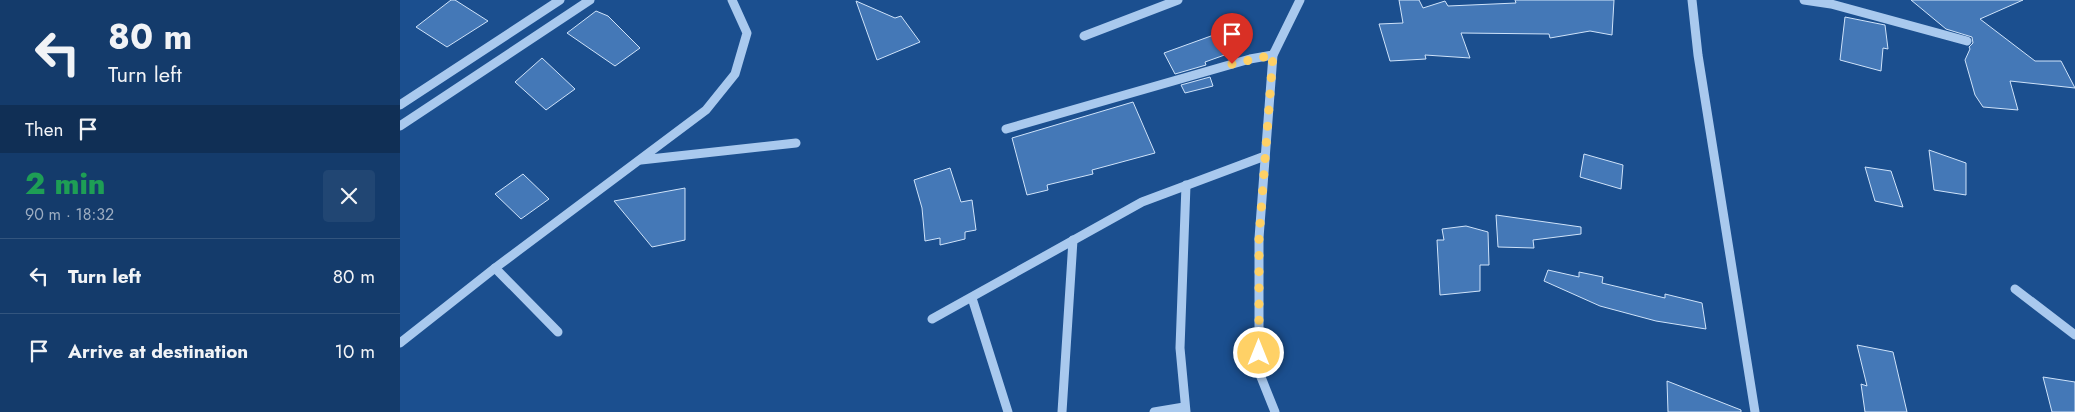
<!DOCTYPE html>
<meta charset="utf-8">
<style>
:root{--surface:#143b6b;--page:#214673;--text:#f1f3f6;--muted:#9dadc1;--line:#33557e}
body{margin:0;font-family:Jost,sans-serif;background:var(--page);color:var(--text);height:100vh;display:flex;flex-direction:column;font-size:19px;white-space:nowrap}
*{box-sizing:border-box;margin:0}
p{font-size:16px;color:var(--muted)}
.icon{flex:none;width:28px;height:28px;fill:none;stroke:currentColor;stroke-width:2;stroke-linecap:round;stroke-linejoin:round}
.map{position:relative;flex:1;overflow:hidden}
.drawer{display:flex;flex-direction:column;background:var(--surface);width:400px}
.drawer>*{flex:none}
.guide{background:#143b6b;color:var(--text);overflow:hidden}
.pin{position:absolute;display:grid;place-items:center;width:42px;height:42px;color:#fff;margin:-51px -21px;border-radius:50% 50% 50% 0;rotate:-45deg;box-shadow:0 0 5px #0007}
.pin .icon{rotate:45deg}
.me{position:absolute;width:55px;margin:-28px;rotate:0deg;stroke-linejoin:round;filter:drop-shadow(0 0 4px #0008)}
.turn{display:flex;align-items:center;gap:18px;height:105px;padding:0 25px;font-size:22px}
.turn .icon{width:65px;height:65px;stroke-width:2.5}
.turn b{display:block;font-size:35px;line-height:42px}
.then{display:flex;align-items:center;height:48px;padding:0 25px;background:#0003;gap:10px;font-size:19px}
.round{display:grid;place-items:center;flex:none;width:52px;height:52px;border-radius:5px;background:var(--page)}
.head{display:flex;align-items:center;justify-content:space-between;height:85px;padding:0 25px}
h1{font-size:30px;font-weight:800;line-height:38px;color:#1e9e55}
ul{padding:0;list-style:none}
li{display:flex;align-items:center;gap:15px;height:75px;padding:0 25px;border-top:1px solid var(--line)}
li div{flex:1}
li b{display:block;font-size:19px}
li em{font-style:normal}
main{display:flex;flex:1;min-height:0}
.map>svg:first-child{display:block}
</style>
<main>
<section class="drawer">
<div class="guide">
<div class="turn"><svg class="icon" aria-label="left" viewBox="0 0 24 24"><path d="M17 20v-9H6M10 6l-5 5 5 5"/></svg><div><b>80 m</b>Turn left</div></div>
<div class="then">Then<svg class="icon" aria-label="arrive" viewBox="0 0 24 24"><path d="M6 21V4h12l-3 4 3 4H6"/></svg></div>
</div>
<div class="head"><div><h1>2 min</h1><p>90 m · 18:32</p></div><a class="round"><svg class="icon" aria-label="close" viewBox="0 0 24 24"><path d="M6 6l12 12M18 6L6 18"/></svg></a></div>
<ul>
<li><svg class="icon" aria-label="left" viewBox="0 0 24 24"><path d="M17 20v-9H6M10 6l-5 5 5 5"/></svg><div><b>Turn left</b></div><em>80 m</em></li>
<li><svg class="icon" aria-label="arrive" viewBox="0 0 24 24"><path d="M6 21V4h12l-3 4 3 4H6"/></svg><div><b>Arrive at destination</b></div><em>10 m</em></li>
</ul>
</section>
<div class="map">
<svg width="1675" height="412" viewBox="0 0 1675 412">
<rect width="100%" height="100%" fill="#1b4f8f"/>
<g fill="#4478b7" stroke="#cfe3fa">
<path d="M51 0H55L88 21 47 47 16 27Z"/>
<path d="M999 0H1019L1023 8 1045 1 1048 6 1116 3 1115 0H1214L1212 35 1190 31 1150 38 1149 34 1061 33 1070 58 1025 55 1026 59 990 61 979 24 1003 23Z"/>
<path d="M1511 0H1623L1580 19 1635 61H1661L1675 88 1610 81 1618 110 1583 107 1575 95 1565 60 1570 49 1569 47 1573 43 1572 37 1546 29Z"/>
<path d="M456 1 495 18 501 16 520 42 477 60Z"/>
<path d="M196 11 208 16 240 48 215 66 167 33Z"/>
<path d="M1445 17 1485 25 1488 49 1483 48 1481 71 1440 60Z"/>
<path d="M822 32 833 52 805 62 806 65 775 74 764 53Z"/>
<path d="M142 58 175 89 146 110 115 82Z"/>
<path d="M810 77 813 86 785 93 781 85Z"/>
<path d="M733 102 755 153 692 170 693 174 647 185 648 190 627 195 612 138Z"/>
<path d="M1529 150 1566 163V195L1534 190Z"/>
<path d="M1184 154 1223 165 1221 189 1180 177Z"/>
<path d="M1465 167 1491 171 1503 207 1475 201Z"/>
<path d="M550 168 561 202 572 200 576 230 565 232V239L540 245V238L525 241 522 208 514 180Z"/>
<path d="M123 174 149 199 121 219 95 194Z"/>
<path d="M285 188V240L252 247 214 201Z"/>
<path d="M1096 215 1181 227V234L1133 240 1134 248 1098 247Z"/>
<path d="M1066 226 1088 232 1089 265H1080V291L1040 295 1037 240H1044L1042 229Z"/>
<path d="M1148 270 1179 277V272L1203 277 1202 283 1265 298V294L1302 303 1306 329 1256 321 1200 306 1144 281Z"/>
<path d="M1457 345 1493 352 1507 412H1465L1461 384 1467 386Z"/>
<path d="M1643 377 1675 382V412H1652Z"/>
<path d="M1267 381 1341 410V412H1268Z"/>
</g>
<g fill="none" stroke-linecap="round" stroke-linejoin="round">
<g stroke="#a9c9ee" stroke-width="9">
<path d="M1292 0 1298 55 1355 412"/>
<path d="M1404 0 1431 4 1567 41"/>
<path d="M684 36 778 0"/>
<path d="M0 105 160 0"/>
<path d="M0 126 190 0"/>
<path d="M606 129 850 59 873 55"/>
<path d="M241 160 396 143"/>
<path d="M786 185 780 348 786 412"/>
<path d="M95 268 158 332"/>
<path d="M1615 289 1675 335"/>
<path d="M572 298 608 412"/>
<path d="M532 319 742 202 865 156"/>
<path d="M0 343 95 268 306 110 335 74 347 33 332 0"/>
<path d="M662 412 673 240"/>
<path d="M754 412 784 407"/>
<path d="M875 412 859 372V238L873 55 900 0"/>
</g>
</g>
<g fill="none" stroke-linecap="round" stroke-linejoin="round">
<path stroke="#ffd166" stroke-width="9" stroke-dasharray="0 16.2" d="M832 64 873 55 859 238V353"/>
</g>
</svg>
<div class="pin" style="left:832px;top:64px;background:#d93025"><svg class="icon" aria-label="arrive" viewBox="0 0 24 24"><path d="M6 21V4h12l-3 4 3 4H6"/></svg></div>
<svg class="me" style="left:859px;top:353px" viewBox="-20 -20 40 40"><circle r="17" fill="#ffd166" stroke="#fff" stroke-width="3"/><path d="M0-11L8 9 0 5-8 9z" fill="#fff"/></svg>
</div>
</main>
